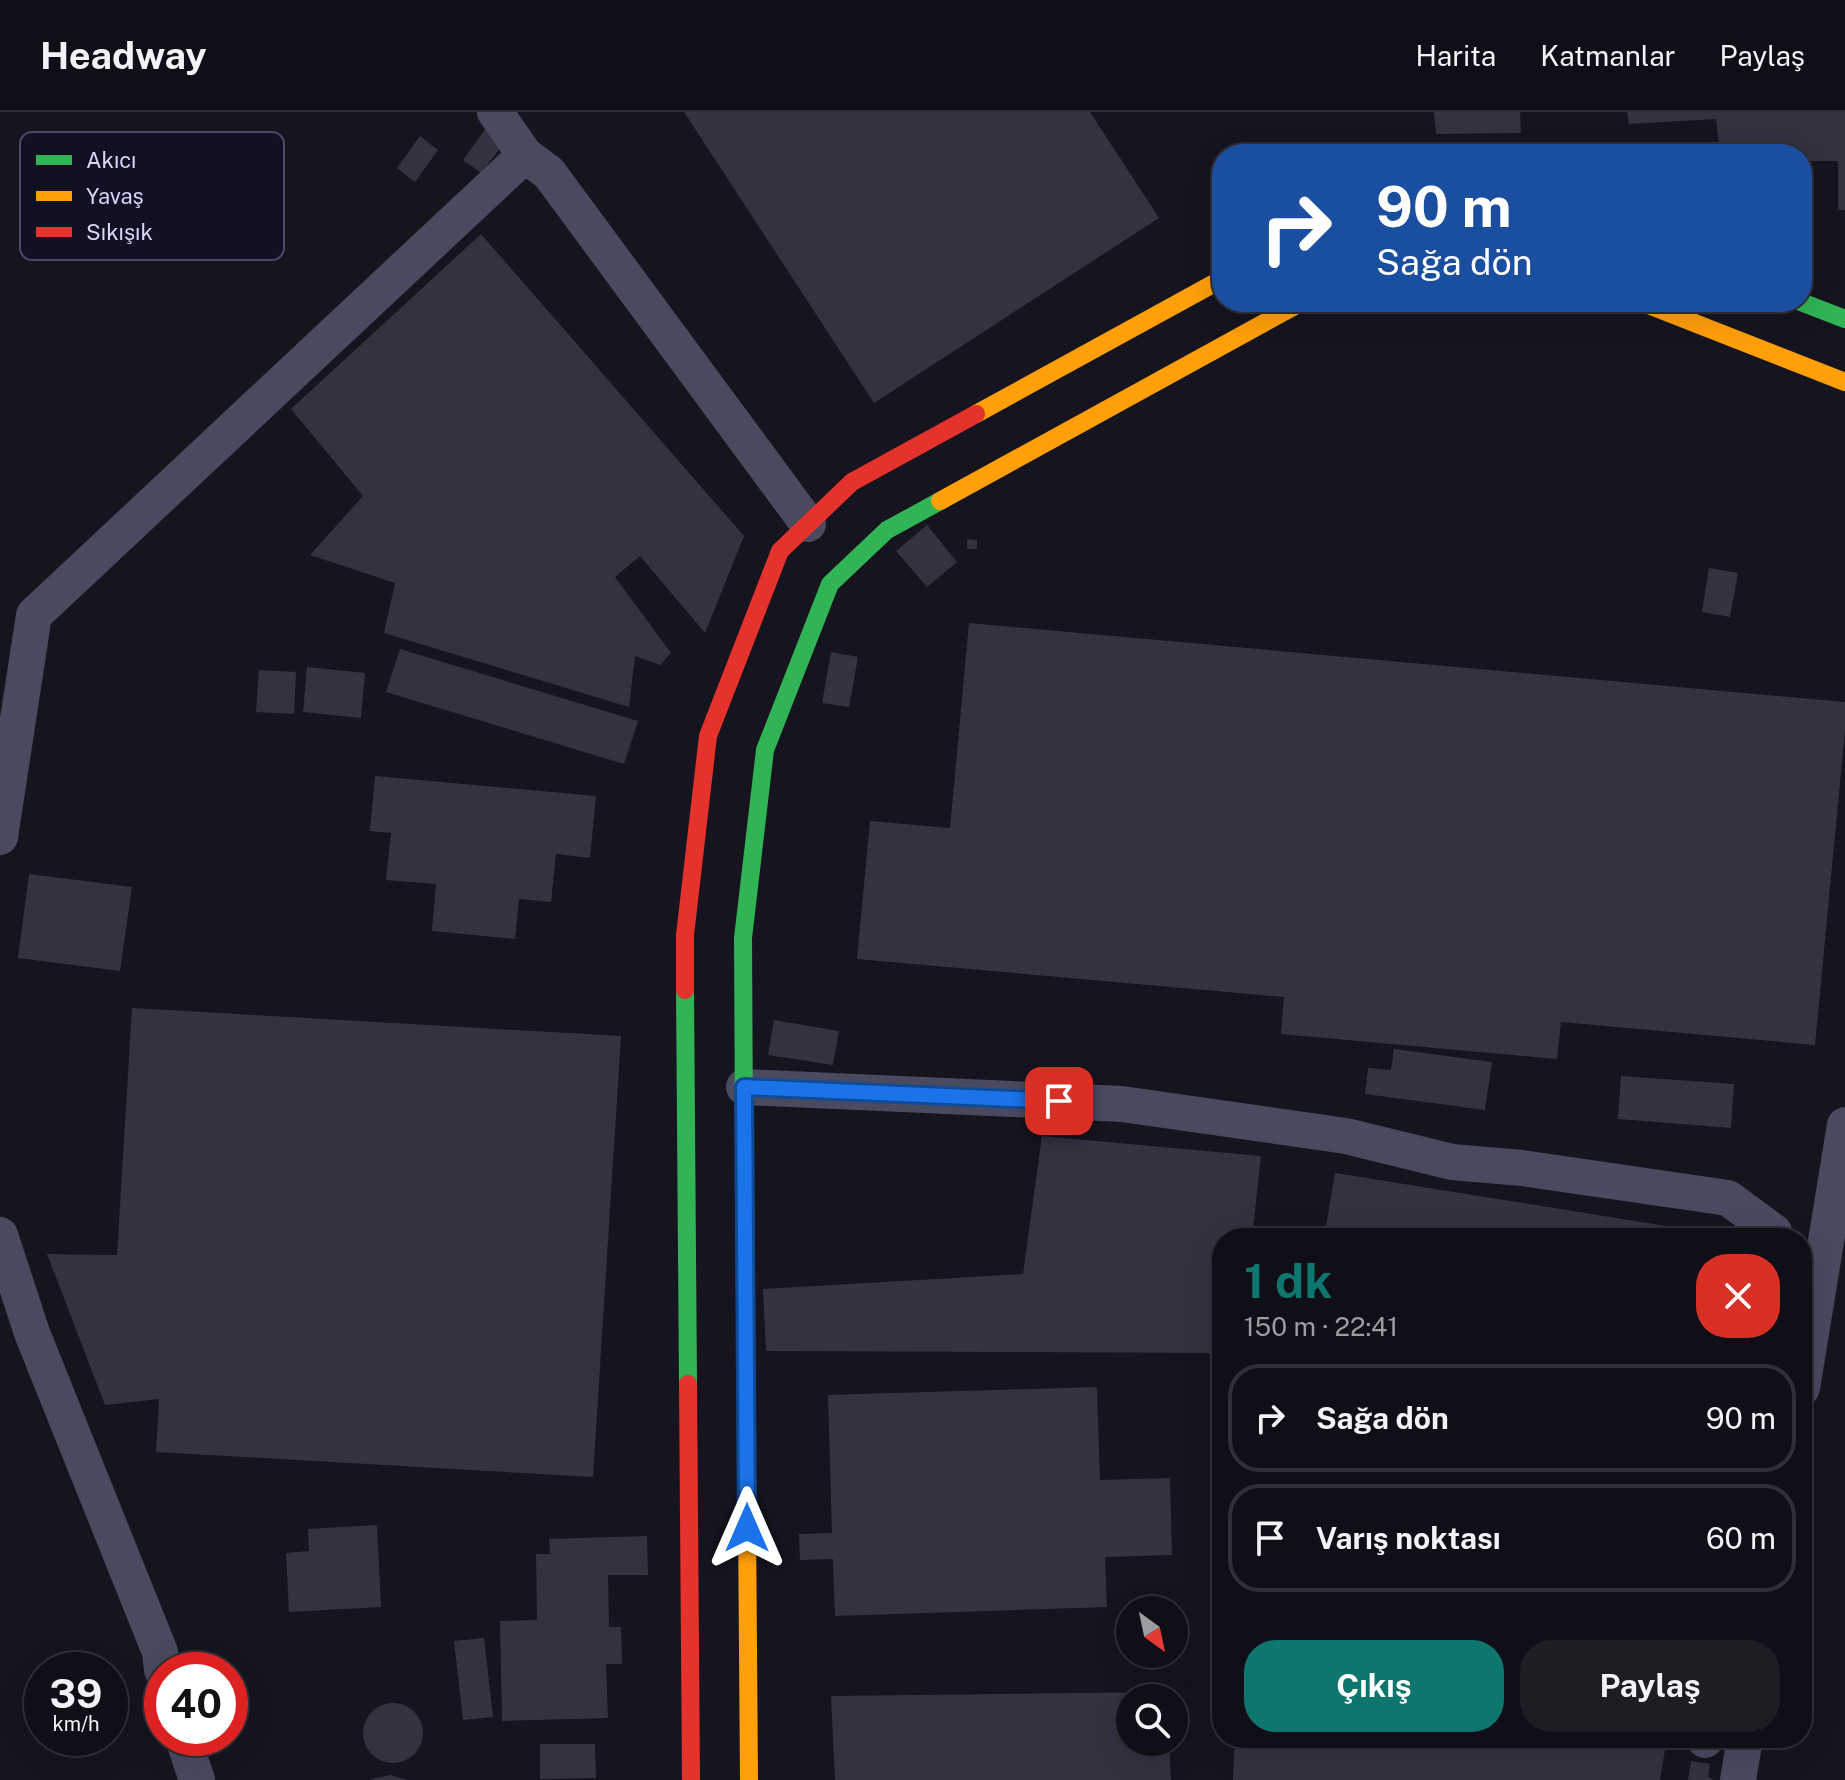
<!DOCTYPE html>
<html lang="tr">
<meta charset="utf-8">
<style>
:root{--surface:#100f17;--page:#1e1d24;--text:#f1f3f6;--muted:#9c9ca1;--line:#302f36;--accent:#0f766e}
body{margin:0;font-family:"Public Sans",sans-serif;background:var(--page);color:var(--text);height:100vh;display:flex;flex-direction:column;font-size:30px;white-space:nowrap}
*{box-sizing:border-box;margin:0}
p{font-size:26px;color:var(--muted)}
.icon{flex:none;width:44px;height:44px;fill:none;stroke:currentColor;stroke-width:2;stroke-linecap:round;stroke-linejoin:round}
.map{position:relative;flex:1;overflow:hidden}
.sheet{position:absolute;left:1212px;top:1116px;width:600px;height:520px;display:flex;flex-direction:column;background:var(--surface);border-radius:32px;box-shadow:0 8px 32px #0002,0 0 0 2px var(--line)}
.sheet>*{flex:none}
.hud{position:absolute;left:1212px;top:32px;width:600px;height:168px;border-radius:32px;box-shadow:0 8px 32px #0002,0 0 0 2px var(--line);background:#1a4fa0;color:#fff;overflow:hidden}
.needle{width:52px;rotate:147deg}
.tools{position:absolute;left:1116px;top:1484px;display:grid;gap:16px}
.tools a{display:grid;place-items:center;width:72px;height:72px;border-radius:50%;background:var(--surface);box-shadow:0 8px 32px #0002,0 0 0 2px var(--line);font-size:40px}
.speed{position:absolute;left:24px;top:1540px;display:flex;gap:16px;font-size:40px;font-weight:700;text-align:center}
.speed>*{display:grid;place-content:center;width:104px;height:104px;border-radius:50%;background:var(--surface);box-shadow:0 8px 32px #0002,0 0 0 2px var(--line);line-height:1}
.speed small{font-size:20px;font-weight:400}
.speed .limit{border:12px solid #d22;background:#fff;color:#111}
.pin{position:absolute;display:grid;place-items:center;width:68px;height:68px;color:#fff;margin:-34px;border-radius:16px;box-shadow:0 4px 12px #0006}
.me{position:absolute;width:88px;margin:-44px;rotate:0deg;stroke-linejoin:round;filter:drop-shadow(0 0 6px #0008)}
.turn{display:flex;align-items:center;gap:28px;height:168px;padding:0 32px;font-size:36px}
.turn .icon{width:104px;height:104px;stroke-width:2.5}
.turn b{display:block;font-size:56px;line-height:68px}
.round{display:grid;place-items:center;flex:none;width:84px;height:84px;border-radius:32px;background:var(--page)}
.headline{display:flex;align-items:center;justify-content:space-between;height:136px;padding:0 32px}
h1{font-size:48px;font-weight:700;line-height:60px;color:var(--accent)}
.button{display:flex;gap:16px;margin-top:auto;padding:16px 32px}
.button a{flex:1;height:92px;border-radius:32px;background:var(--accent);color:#fff;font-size:32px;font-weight:700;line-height:92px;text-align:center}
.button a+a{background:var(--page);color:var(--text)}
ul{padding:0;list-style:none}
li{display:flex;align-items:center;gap:24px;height:108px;margin:0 16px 12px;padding:0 16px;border:4px solid var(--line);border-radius:32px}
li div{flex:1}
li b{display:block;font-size:30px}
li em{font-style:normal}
header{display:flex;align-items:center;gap:48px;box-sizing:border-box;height:112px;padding:0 40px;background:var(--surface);border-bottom:2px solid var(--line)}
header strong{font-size:38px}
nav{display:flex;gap:44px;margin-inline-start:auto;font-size:28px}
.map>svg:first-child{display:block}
</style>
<header>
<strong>Headway</strong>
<nav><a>Harita</a><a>Katmanlar</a><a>Paylaş</a></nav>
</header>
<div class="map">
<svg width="1845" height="1668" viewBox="0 0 1845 1668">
<rect width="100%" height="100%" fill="#16141f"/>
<g fill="#343241">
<path d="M684 0H1090L1159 106 874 291Z"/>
<path d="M1434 0H1520L1521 21 1436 22Z"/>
<path d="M1627 0H1845V98H1838V49H1802V42H1720L1716 7 1629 12Z"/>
<path d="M486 16 505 30 481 61 463 48Z"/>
<path d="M420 24 438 38 415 70 397 56Z"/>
<path d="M481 122 744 424 705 521 640 444 615 465 671 541 660 553 635 544 629 595 384 521 395 471 310 443 363 384 291 297Z"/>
<path d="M927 413 957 450 927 475 896 439Z"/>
<path d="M967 427 977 428V437H967Z"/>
<path d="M1709 456 1738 461 1730 505 1702 500Z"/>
<path d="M969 511 1845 590V618L1815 933 1561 910 1557 947 1281 922 1284 885 857 847 870 709 950 716Z"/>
<path d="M400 537 638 609 624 652 386 580Z"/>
<path d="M831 540 858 545 849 595 822 591Z"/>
<path d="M307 555 365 561 361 606 303 600Z"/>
<path d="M259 558 296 560 294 602 256 600Z"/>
<path d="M375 664 596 684 590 746 556 742 551 790 519 787 515 827 432 819 436 772 386 768 391 721 370 719Z"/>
<path d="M29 762 132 775 120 859 18 846Z"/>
<path d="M132 896 621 924 593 1365 156 1340 159 1287 105 1293 47 1142 117 1143Z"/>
<path d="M774 908 839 919 833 953 768 943Z"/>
<path d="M1394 937 1492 950 1485 998 1365 982 1368 956 1391 958Z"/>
<path d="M1621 964 1734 972 1731 1016 1618 1007Z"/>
<path d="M1042 1024 1261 1044 1252 1126H1222V1241L766 1239 763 1177 1023 1162Z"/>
<path d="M1335 1061 1685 1117V1126H1324Z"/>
<path d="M1097 1275 1100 1368 1170 1366 1172 1443 1105 1445 1107 1495 835 1504 833 1447 800 1448 799 1422 832 1421 828 1283Z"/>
<path d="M377 1413 381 1495 289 1500 286 1441 309 1439 308 1417Z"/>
<path d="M647 1424 648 1463H608L609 1515H621L622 1552H606L608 1606 502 1609 500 1509 537 1508 536 1442H550L549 1427Z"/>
<path d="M484 1526 493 1605 463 1608 454 1529Z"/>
<path d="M1166 1580V1586H1130V1630H1169L1171 1668H835L831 1584Z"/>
<circle cx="393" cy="1621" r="30"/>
<path d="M1235 1626H1667L1660 1668H1233Z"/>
<path d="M540 1632H595L596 1666 540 1667Z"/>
<path d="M1691 1649 1710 1652 1708 1665 1714 1668H1688Z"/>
<path d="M390 1663 407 1668H372V1667Z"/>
</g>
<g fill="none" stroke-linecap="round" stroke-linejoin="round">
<g stroke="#4a4a5f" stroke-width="36">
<path d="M495 0 525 43 549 61 808 412"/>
<path d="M0 725 34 503 525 43"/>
<path d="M744 975 1122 992 1346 1024 1452 1050 1522 1056 1728 1086 1774 1120V1126"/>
<path d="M0 1123 32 1221 160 1540 162 1558"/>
<path d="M1802 1276 1845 1013"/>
<path d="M183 1626 197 1668"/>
<path d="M1705 1628 1706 1626"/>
<path d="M1738 1668 1745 1626"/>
</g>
<g stroke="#30b455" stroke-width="18">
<path d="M1801 190 1845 207"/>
<path d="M685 878 688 1272"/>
<path d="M744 1015 743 826 765 638 830 472 887 418 940 389"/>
</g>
<g stroke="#ff9f0a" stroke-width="18">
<path d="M1641 190 1845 270"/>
<path d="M976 302 1222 167"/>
<path d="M940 389 1302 190"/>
<path d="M744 1015 749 1668"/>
</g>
<g stroke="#e5322d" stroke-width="18">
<path d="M685 878V823L708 624 780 439 852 370 976 302"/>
<path d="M688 1272 691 1668"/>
</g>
</g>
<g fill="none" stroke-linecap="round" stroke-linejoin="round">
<g stroke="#114b97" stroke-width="20">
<path id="route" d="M747 1416 744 975 1059 989"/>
</g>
<use href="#route" stroke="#1a73e8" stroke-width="14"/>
</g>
<rect x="20" y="20" width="264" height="128" rx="12" fill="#121023" stroke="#4d4b64" stroke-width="2"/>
<rect x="36" y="43" width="36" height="10" fill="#30b455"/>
<rect x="36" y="79" width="36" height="10" fill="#ff9f0a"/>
<rect x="36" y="115" width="36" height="10" fill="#e5322d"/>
<g font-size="22" fill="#d8d6fb">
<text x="86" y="56">Akıcı</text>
<text x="86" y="92">Yavaş</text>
<text x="86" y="128">Sıkışık</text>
</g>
</svg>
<div class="tools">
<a><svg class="needle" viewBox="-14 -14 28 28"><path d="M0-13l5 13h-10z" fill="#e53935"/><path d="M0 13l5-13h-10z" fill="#9c9ca1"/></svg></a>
<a><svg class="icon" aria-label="search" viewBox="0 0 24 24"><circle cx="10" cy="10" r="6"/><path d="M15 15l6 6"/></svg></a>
</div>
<div class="speed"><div>39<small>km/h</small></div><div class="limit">40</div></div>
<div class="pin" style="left:1059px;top:989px;background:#d93025"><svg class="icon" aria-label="arrive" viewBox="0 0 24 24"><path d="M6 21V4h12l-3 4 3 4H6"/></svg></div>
<svg class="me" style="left:747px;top:1416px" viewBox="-20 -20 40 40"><path d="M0-17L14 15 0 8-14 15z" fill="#1a73e8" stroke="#fff" stroke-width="4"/></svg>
<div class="hud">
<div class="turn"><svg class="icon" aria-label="right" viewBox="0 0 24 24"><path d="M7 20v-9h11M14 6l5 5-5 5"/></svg><div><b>90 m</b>Sağa dön</div></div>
</div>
<section class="sheet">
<div class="headline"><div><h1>1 dk</h1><p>150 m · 22:41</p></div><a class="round" style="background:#d93025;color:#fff"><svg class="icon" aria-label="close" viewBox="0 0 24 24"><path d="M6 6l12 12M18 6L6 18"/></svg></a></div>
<ul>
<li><svg class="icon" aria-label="right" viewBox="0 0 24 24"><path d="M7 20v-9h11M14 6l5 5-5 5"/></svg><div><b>Sağa dön</b></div><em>90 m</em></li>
<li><svg class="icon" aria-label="arrive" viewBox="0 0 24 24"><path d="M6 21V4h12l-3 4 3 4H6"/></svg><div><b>Varış noktası</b></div><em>60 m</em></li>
</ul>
<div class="button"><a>Çıkış</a><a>Paylaş</a></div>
</section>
</div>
